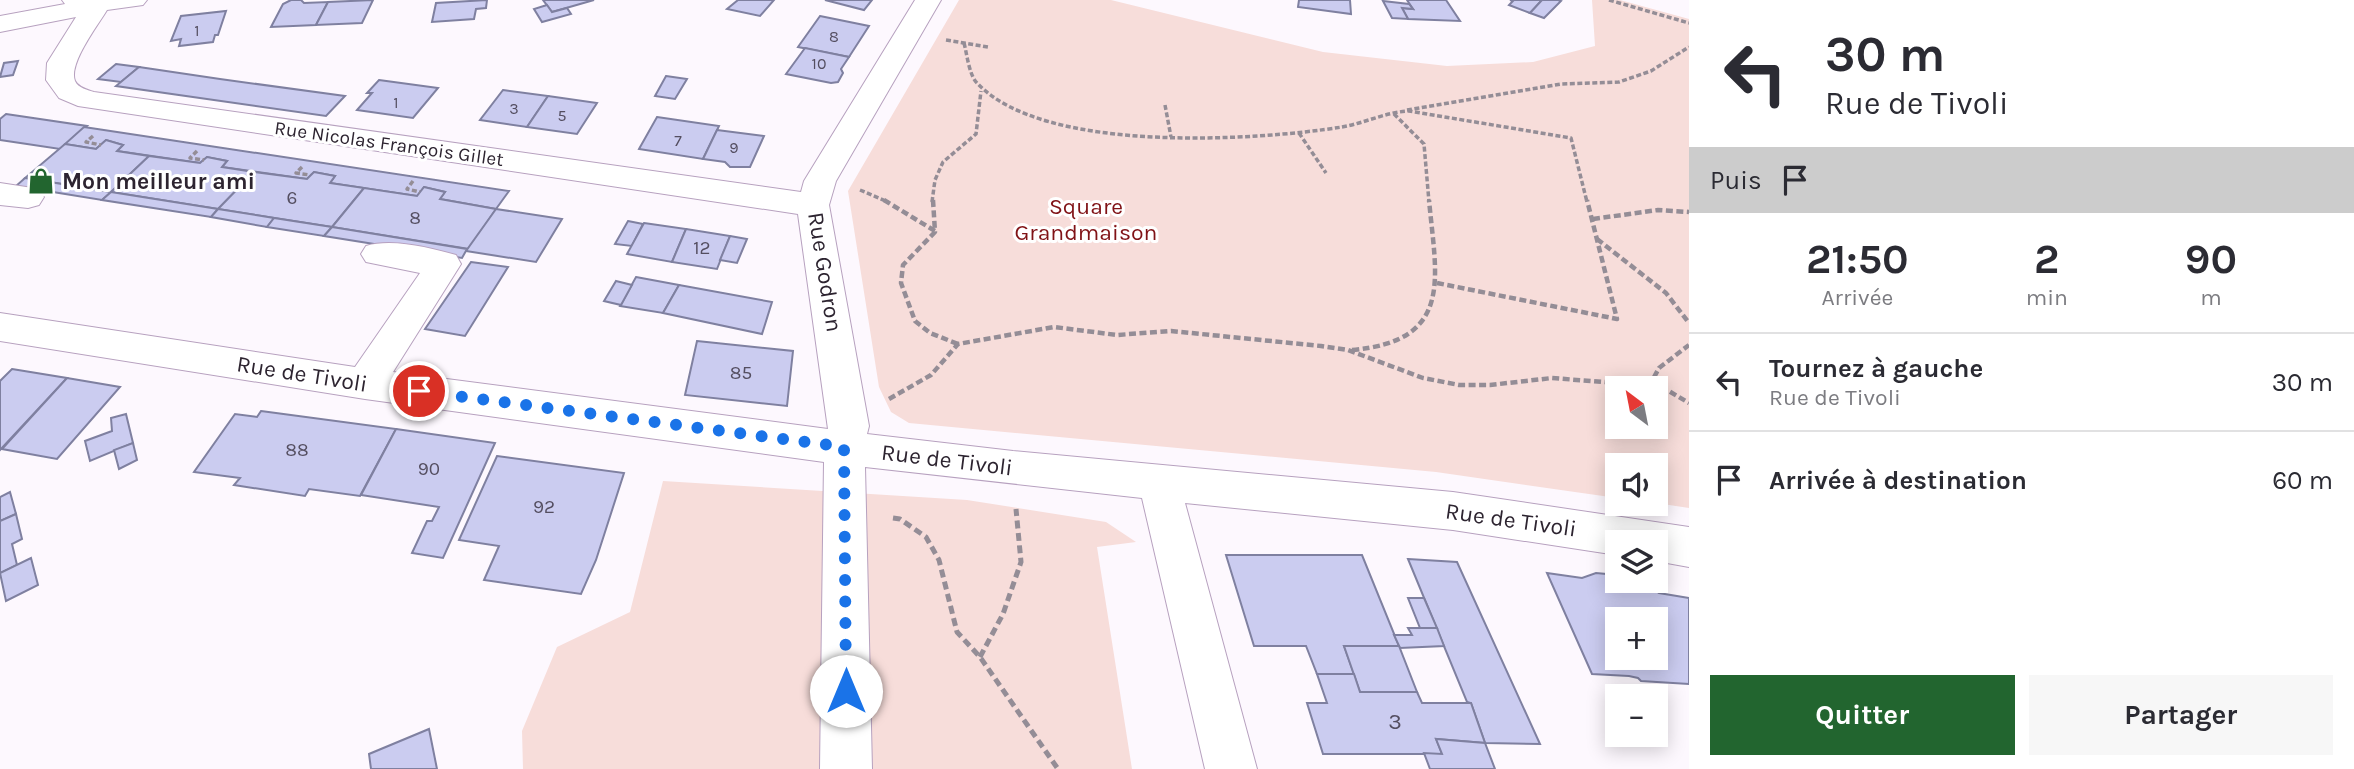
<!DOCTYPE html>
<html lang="fr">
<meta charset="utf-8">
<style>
:root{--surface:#fff;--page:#f7f7f7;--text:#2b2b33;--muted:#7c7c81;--line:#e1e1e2;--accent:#22652f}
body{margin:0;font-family:Karla,sans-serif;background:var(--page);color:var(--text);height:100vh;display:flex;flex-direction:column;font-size:26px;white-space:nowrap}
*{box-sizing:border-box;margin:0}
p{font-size:23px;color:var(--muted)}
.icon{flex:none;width:38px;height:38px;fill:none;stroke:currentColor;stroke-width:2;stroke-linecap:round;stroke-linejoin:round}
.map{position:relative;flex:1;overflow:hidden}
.details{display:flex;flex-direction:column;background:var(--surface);width:665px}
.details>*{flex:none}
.top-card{background:#fff;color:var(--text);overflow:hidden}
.needle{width:46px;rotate:328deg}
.controls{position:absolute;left:1605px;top:376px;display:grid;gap:14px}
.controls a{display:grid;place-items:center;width:63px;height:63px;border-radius:0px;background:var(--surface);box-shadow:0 4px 18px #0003;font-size:35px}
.pin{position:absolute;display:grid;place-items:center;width:60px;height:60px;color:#fff;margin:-30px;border:4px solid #fff;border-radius:50%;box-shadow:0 2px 7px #0007}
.me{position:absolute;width:77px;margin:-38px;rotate:0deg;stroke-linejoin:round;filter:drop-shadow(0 0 5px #0008)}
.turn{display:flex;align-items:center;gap:24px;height:147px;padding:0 21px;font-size:32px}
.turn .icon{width:91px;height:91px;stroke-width:2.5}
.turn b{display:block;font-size:49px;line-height:60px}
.then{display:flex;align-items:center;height:66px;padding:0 21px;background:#0003;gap:14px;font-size:26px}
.eta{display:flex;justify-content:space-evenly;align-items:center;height:119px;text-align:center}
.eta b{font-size:42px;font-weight:700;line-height:49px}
.primary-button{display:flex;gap:14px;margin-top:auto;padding:14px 21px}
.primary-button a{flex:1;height:80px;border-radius:0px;background:var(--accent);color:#fff;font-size:28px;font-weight:700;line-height:80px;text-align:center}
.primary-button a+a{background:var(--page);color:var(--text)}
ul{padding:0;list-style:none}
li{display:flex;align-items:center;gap:21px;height:98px;padding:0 21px;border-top:2px solid var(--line)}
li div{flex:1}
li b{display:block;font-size:26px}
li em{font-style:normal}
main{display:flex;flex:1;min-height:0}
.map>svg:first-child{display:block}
</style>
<main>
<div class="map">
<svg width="1689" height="769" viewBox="0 0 1689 769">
<rect width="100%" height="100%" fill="#fdf8fe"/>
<g fill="#f7ddda" fill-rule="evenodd">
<path d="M959 0H1111L1323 52 1447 66 1533 62 1595 46 1592 0H1620L1689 19V508L1656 503V466H1617V498L1436 472 909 423 891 412 879 387 848 191ZM1656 388V427H1617V388Z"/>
<path d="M663 481 967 500 1106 522 1136 542 1097 547 1132 769H523L522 731 557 647 630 612Z"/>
</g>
<g fill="#cbccf0" stroke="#7f80a0" stroke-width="2" fill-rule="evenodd">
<path d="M291 0H301L304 3 328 2 316 25 271 27 283 4Z"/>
<path d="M373 0 362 23 316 25 328 2Z"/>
<path d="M487 0 486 8 476 9 474 19 432 22 436 3Z"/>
<path d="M543 0H594L552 12Z"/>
<path d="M738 0H774L760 16 727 9Z"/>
<path d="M825 0H872L864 10Z"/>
<path d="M1299 0H1350L1351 14 1298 7Z"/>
<path d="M1407 0H1446L1460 21 1408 19 1402 8 1413 9Z"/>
<path d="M1510 0H1542L1530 13 1509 5 1513 1Z"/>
<path d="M1542 0H1558L1561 1 1544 18 1530 13Z"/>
<path d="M1383 1 1409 4 1413 9 1402 8 1408 19 1392 18Z"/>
<path d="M547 5 552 12 567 8 571 14 542 22 534 9Z"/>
<path d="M226 11 218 35H215L213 42 179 46 181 39 171 41 181 16Z"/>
<path d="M820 16 869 26 849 57 798 47Z"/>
<path d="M805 48 849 57 841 69 843 73 838 82 831 83 786 74Z"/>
<path d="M18 61 13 75 0 77 4 63Z"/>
<path d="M116 64 139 67 121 82 98 79Z"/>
<path d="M139 67 220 79 345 96 326 116 116 86Z"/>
<path d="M666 76 687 79 675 99 655 96Z"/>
<path d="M379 80 438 88 413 118 357 110 372 93H367Z"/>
<path d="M503 90 548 96 527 127 480 120Z"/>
<path d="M548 96 597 103 577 134 527 127Z"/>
<path d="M6 114 87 126 60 149 27 144 0 140V119Z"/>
<path d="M657 117 719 126 703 159 639 149Z"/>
<path d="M84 127 509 191 496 209 440 199 445 192 424 187 417 196 330 183 335 176 314 172 307 179 222 167 227 161 207 157 200 163 117 151 123 145 106 140 96 149 65 144Z"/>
<path d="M717 130 764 136 750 167H730L725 162 703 159Z"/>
<path d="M106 140 123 145 117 151 149 156 111 192 25 178 65 144 96 149Z"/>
<path d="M149 156 200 163 207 157 227 161 222 167 254 172 218 209 111 192Z"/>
<path d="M254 172 307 179 314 172 335 176 330 183 364 188 332 227 218 209Z"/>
<path d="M25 178 111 192 102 200 16 186Z"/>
<path d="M424 187 445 192 440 199 496 209 469 249 332 227 364 188 417 196Z"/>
<path d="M111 192 218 209 211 217 102 200Z"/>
<path d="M218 209 274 218 267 227 211 217Z"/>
<path d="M496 209 562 219 536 262 466 251Z"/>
<path d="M274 218 332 227 324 236 267 227Z"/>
<path d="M628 221 643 224 632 246 615 244Z"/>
<path d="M644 223 686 229 672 262 627 254Z"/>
<path d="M332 227 467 249 462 258 324 236Z"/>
<path d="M686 229 730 236 717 269 672 262Z"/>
<path d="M730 236 747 239 737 263 720 260Z"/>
<path d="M471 262 508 267 465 336 425 329Z"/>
<path d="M636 277 679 285 663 313 620 306Z"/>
<path d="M616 281 632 285 621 305 604 301Z"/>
<path d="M679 285 772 302 762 334 663 313Z"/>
<path d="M697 341 793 351 787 406 685 395Z"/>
<path d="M12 369 67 378 0 450V381Z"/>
<path d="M67 378 120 387 57 459 2 449Z"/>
<path d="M261 411 396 429 360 496 309 489 305 496 234 485 240 478 194 472 235 414 257 417Z"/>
<path d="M126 414 133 443 90 461 85 441 112 431 111 418Z"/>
<path d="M396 429 495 443 443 558 412 553 427 521H432L439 507 361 495Z"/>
<path d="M133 443 137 460 119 469 114 450Z"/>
<path d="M497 456 624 473 596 560 581 594 484 580 499 546 459 540Z"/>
<path d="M10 492 16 514 0 521V497Z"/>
<path d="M16 514 22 539 12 544 17 565 0 573V521Z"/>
<path d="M1226 555H1362L1399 646H1344L1354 674H1317L1306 646H1254Z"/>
<path d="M31 558 38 585 6 601 0 573Z"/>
<path d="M1408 559 1457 562 1540 744 1485 743 1471 703 1467 702Z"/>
<path d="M1547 573 1582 578 1596 573 1617 575V581H1641L1659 593 1689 598V684L1641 681 1638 678 1629 676 1592 674ZM1617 620H1656V658H1617Z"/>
<path d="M1408 598H1424L1437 628H1420Z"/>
<path d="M1408 628H1437L1444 646 1400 648 1394 635H1412Z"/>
<path d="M1344 646H1399L1417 692H1360Z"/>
<path d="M1317 674H1354L1360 692H1417L1422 703H1471L1485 743 1436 739 1442 754H1323L1307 703H1327Z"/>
<path d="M429 729 437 769H371L369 754Z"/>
<path d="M1436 739 1485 743 1495 769H1430L1424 753 1442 754Z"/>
</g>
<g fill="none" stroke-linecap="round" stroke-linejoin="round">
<g stroke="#b7a1bf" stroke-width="2">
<g id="minor">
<path d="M62 0H147L143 5 107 10C98 25 68 64 75 81 78 88 88 90 94 92L801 192 804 181 915 0H941L836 181 829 205 869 426 867 434 1013 451 1453 492 1689 527V567L1656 561V542H1617V555L1453 530 1185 503 1257 769H1205L1142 498 865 467 872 769H820L824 462 365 399 0 341V313L355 367 420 273 366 262 361 254 366 246C392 238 431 248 456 255L461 264 393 372 828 429 798 214 78 106 59 98 46 80 47 63 76 17 0 32V16L65 4Z"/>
<path d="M0 183 39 189 44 197 39 205 28 208 0 205Z"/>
</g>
</g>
<g stroke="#948d96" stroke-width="3.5" stroke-dasharray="5 2.5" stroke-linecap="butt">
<path d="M1609 0 1689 23"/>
<path d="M946 40 988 47"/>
<path d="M964 43C967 54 969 75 977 83 1043 154 1253 141 1342 127 1365 123 1386 112 1409 111L1571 138 1587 202"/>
<path d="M1165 105 1171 137"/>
<path d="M1407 110 1561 84 1619 82 1651 71 1689 47"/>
<path d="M1394 114 1424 144 1429 202"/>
<path d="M1299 133 1326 173"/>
<path d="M93 136 86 142 101 145"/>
<path d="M197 151 190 158 204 160"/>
<path d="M302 167 296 173 310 175"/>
<path d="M413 181 407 189 420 192"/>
<path d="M860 190 888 202"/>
<path d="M932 202 935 180 943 162 976 134 981 91"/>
</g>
<g stroke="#948d96" stroke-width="4.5" stroke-dasharray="7 3.5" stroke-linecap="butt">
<path d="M884 200 935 231"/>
<path d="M933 200 935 232 903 265 901 283 915 321 930 333 958 344"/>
<path d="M1593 219 1658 210 1689 212"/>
<path d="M1597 239 1666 293 1689 323"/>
<path d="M1437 283 1617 319 1587 200"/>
<path d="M1352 350C1455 341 1436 277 1429 200"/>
<path d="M1652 381 1689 403"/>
<path d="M889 399 931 375 958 344 1054 327 1117 335 1171 331 1321 346 1348 350 1423 378 1459 385H1490L1552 378 1642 385 1652 381 1659 368 1689 345"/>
</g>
<g stroke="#948d96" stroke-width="5" stroke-dasharray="8 4.5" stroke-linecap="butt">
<path d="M893 518 900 519 926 537 939 560 957 632 980 657 1058 769"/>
<path d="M980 657 1003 614 1021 562 1016 509"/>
</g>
<use href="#minor" fill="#fff" fill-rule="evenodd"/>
</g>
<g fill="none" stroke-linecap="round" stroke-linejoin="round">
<path stroke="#1a73e8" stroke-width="12" stroke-dasharray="0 21.6" d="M419 391 844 447 846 691"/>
</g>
<defs>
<g id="shop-bare" transform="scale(2.1)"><path d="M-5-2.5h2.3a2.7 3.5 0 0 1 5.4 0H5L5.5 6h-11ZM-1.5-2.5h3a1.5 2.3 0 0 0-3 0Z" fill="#22652f" stroke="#fff" stroke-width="2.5" paint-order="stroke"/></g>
</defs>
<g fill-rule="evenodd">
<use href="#shop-bare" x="41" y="181"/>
</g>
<g text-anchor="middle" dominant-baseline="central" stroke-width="6" stroke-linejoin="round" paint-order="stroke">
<g font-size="16" fill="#544e60">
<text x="197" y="30">1</text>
<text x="834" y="36">8</text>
<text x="819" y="63">10</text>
<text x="396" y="102">1</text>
<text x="514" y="108">3</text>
<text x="562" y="115">5</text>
<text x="678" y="140">7</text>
<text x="734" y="147">9</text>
</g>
<g font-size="19" fill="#2d2430" stroke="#fff">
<text transform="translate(389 144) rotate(8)">Rue Nicolas François Gillet</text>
</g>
<g font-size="19" fill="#544e60">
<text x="292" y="198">6</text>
<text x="415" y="218">8</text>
<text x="702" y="248">12</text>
<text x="741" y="373">85</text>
<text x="297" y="450">88</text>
<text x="429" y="469">90</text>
<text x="544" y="507">92</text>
</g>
<g font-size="23" font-weight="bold" fill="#2d2430" stroke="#fff" text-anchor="start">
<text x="62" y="181">Mon meilleur ami</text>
</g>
<g font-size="23" fill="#801216" stroke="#fff">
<text x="1086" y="206">Square<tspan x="1086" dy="26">Grandmaison</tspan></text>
</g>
<g font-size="23" fill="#2d2430" stroke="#fff">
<text transform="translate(825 272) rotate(81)">Rue Godron</text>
<text transform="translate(302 374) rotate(9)">Rue de Tivoli</text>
<text transform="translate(947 460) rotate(7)">Rue de Tivoli</text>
<text transform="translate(1511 520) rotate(8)">Rue de Tivoli</text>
</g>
<g font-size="23" fill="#544e60">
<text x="1395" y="721">3</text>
</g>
</g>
</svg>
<div class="controls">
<a><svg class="needle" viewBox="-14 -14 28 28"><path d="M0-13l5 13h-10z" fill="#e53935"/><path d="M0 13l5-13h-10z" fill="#7c7c81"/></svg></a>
<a><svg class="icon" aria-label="sound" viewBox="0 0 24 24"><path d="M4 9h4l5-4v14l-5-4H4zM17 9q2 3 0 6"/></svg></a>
<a><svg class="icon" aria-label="layers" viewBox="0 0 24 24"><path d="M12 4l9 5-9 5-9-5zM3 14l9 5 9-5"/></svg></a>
<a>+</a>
<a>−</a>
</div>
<div class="pin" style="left:419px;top:391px;background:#d93025"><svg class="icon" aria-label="arrive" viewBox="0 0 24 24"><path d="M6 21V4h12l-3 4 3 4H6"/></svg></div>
<svg class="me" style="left:846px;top:691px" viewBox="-20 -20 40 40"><circle r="19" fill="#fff"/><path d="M0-13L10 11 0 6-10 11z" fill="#1a73e8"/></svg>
</div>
<section class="details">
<div class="top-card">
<div class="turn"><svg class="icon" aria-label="left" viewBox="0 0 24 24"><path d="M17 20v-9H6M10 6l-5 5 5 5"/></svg><div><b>30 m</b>Rue de Tivoli</div></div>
<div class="then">Puis<svg class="icon" aria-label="arrive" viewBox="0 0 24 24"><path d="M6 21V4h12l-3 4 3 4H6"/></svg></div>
</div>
<div class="eta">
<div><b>21:50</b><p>Arrivée</p></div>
<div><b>2</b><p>min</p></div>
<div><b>90</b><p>m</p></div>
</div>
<ul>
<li><svg class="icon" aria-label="left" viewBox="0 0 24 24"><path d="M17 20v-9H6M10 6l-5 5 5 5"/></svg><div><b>Tournez à gauche</b><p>Rue de Tivoli</p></div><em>30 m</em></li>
<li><svg class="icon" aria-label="arrive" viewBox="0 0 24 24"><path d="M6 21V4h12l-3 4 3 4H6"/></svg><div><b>Arrivée à destination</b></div><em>60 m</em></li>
</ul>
<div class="primary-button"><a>Quitter</a><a>Partager</a></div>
</section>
</main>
